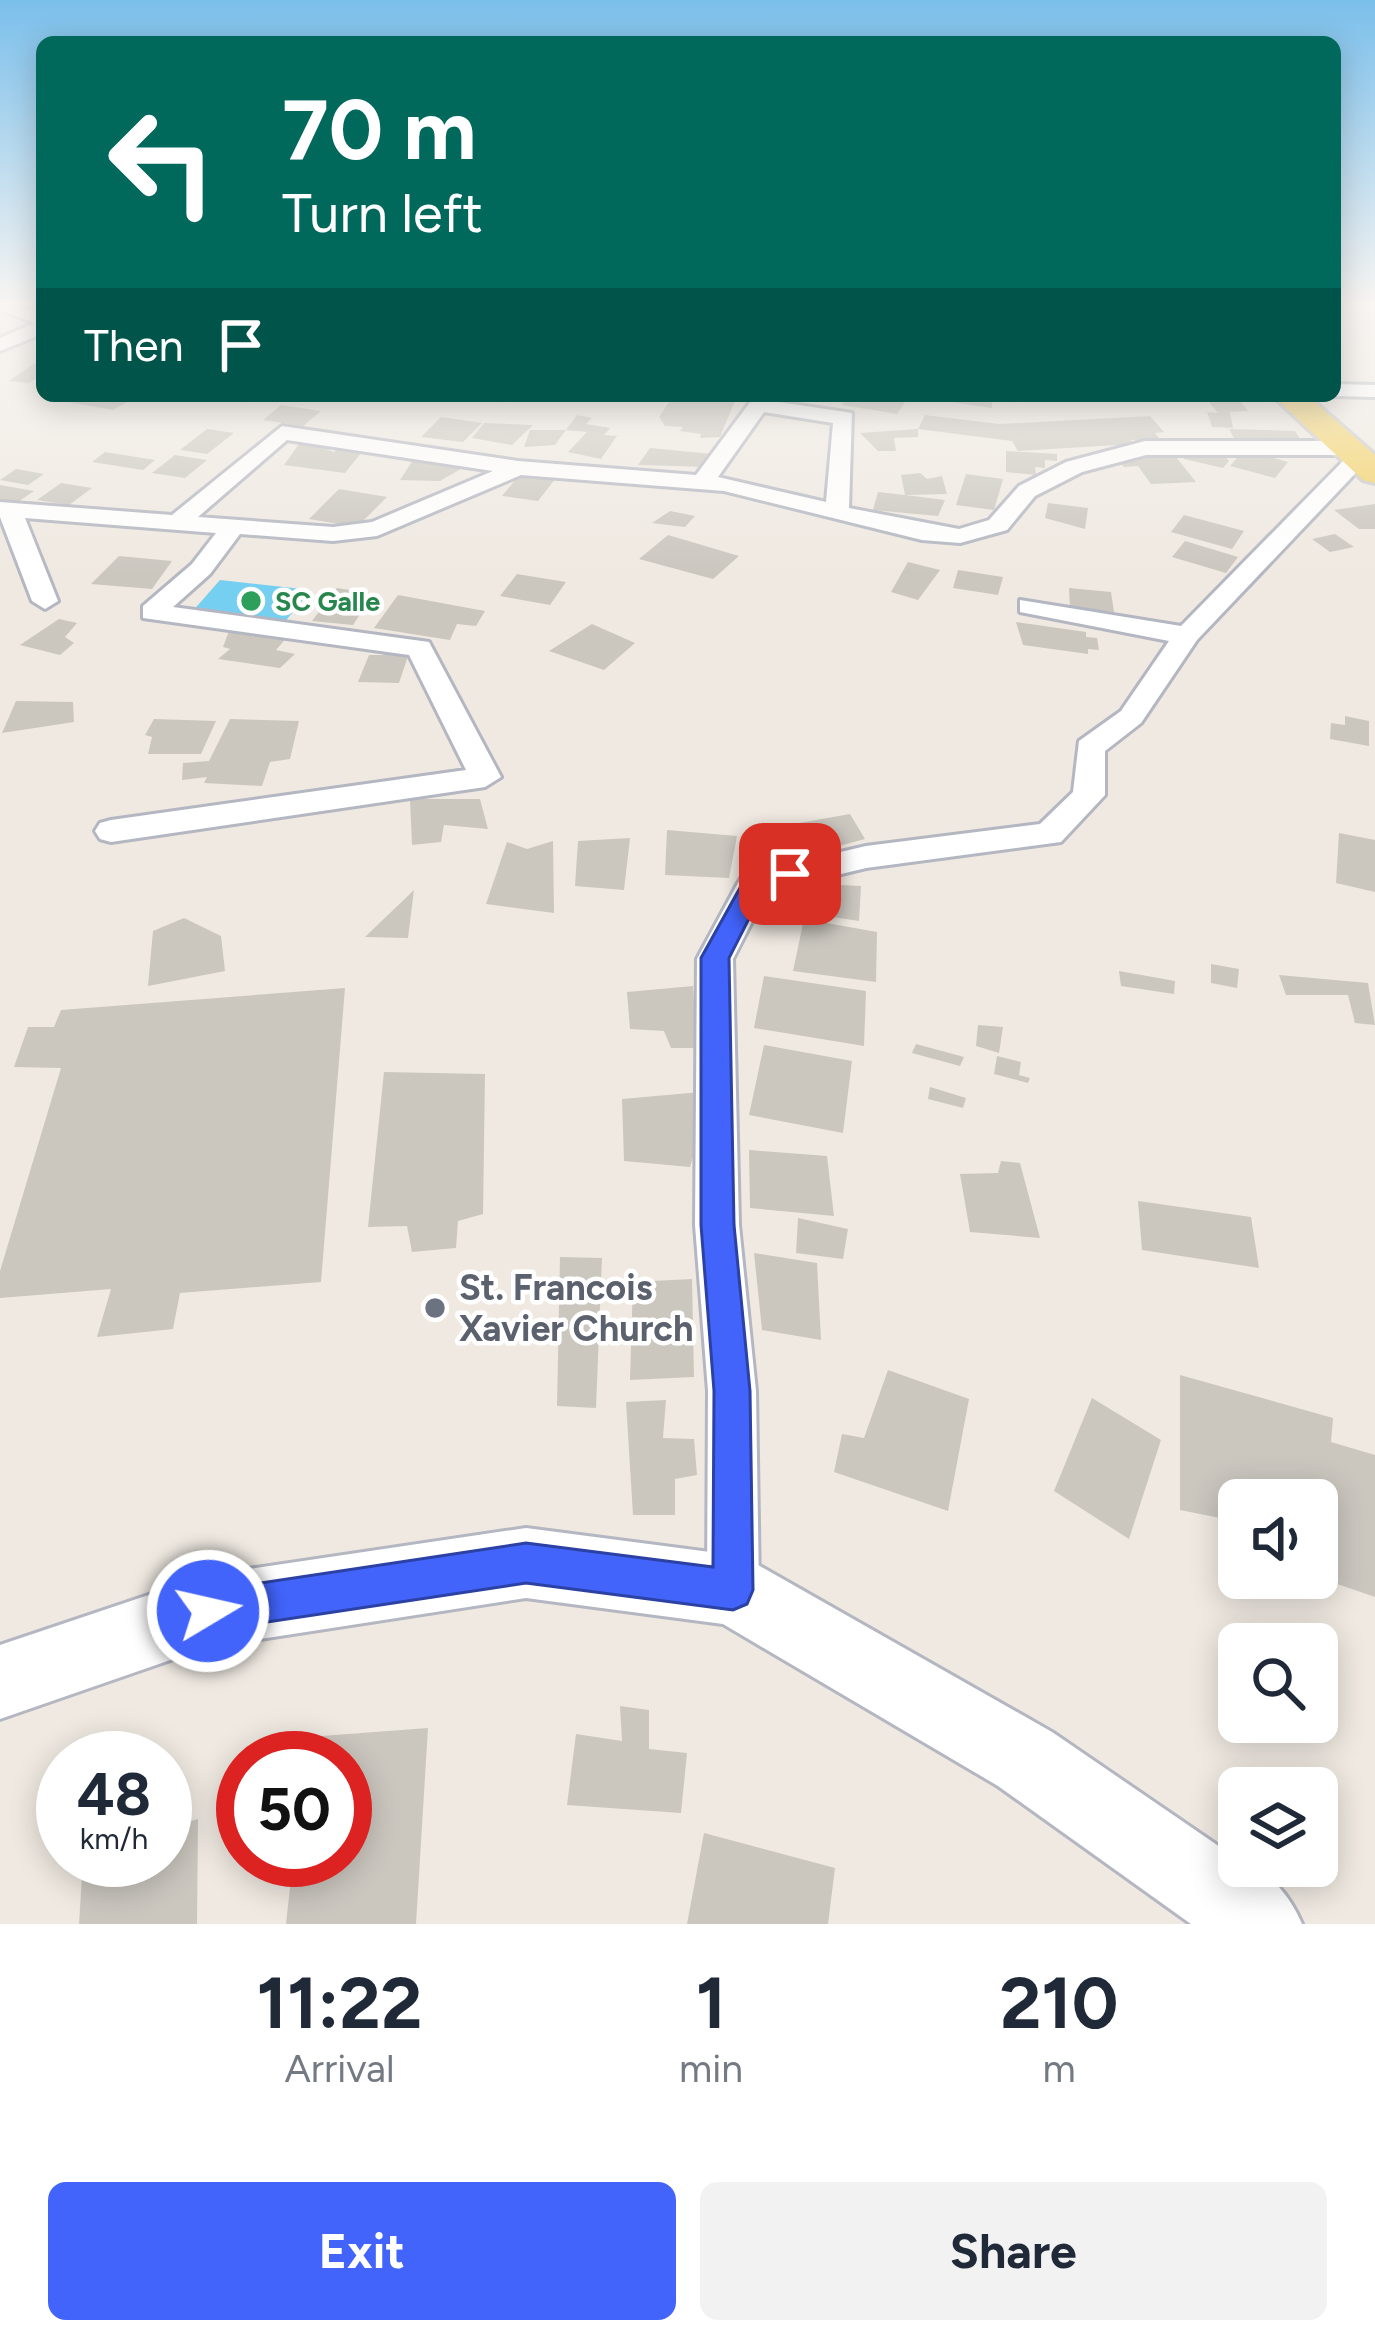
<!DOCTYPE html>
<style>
:root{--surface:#fff;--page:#f2f2f3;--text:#1f2937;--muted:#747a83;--accent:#4264fb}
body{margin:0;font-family:Figtree,sans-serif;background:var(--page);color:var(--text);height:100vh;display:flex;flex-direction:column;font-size:45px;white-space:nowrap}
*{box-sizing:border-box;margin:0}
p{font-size:39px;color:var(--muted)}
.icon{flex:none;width:66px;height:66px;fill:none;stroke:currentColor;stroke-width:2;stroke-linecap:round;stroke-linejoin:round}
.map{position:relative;height:1924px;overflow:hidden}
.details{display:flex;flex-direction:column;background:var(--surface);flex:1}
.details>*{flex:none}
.guide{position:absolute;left:36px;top:36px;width:1305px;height:366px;border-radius:18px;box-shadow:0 6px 30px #0003;background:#00695c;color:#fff;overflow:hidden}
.fabs{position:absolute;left:1218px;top:1479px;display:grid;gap:24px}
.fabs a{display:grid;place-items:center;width:120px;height:120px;border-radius:18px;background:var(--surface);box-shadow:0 6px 30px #0003;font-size:60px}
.speed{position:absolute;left:36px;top:1731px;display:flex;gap:24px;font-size:60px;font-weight:700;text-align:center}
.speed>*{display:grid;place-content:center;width:156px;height:156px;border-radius:50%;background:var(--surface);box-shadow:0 6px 30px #0003;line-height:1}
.speed small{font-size:30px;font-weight:400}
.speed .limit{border:18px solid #d22;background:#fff;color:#111}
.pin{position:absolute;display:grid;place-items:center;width:102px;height:102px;color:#fff;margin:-51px;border-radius:24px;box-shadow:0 6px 18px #0006}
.me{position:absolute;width:132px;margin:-66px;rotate:81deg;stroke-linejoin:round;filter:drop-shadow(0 0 9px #0008)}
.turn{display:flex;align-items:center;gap:42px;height:252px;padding:0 48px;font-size:54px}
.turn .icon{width:156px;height:156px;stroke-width:2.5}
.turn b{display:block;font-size:84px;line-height:102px}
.then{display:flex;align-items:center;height:114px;padding:0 48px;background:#0003;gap:24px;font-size:45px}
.eta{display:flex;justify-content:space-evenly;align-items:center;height:204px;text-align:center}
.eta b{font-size:72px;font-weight:700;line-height:84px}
.primary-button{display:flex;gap:24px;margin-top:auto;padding:24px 48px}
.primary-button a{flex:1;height:138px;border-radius:18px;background:var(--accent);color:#fff;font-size:48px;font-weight:700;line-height:138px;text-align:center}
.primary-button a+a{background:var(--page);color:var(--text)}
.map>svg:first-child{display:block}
</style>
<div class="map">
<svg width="1375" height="1924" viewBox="0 0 1375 1924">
<rect width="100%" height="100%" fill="#efe9e1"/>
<path fill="#75cff0" d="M220 580 311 590 283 624 191 613Z"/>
<g fill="#cbc7bf">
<path d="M38 361 42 375 29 383 9 381Z"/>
<path d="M77 396H118L134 398 113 410 68 402Z"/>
<path d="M673 396H737L720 437 700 438 701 434 680 431 683 427 665 426 659 417Z"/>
<path d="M849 396H897L907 399 897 414 842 405Z"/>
<path d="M931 396H992V408L931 399Z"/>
<path d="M1235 397 1249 411 1230 412 1233 428 1212 427 1207 412 1218 413 1206 398Z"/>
<path d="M281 405 321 411 303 426 263 420Z"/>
<path d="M577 415 592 418 586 424 610 428 604 435 617 436 601 459 568 452 587 432 566 430 555 445 524 447 530 430H566Z"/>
<path d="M925 415 1000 424 1150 416 1164 432 1155 433 1160 439 1131 440 1134 444 1018 451 1012 441 918 429V437L894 438 896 451H878L860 433 918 429Z"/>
<path d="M441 417 482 423 463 442 421 437Z"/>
<path d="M484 423 533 425 512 445 472 438Z"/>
<path d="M207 429 234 433 207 454 180 450Z"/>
<path d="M1229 429 1295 431 1304 446 1237 444Z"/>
<path d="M302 440 334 452 342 444 366 447 345 473 284 465Z"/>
<path d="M650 448 712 454 709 467 638 465Z"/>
<path d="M1218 448 1229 461 1223 468 1184 459 1176 450Z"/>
<path d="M1244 450 1288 462 1275 478 1230 466Z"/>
<path d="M1006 451 1057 454V461L1045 460V468L1035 467 1036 475 1006 472Z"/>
<path d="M105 452 155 460 143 470 92 462Z"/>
<path d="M417 454 473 462 440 481 400 480Z"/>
<path d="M175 455 207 460 185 478 152 473Z"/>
<path d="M1176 457 1196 482 1151 484 1138 466 1124 467 1118 459Z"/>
<path d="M16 469 44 474 28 485 0 480Z"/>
<path d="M521 473 556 478 538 501 502 496Z"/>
<path d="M920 473 927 479 942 476 947 494 905 495 901 475Z"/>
<path d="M966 474 1003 479 994 510 956 505Z"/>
<path d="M61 483 92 488 69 505 37 500Z"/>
<path d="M0 485 34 491 15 504 0 502Z"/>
<path d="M339 489 387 497 357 527 309 519Z"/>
<path d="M878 492 905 495 945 500 938 516 873 510Z"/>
<path d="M1048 503 1088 508 1085 529 1045 518Z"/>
<path d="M1375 504V529H1359L1334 510Z"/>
<path d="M670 511 695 516 685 527 652 523Z"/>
<path d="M1184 515 1244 531 1232 549 1171 532Z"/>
<path d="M1335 534 1354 547 1330 552 1312 539Z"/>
<path d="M668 535 739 556 713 579 639 559Z"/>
<path d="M1185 541 1238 557 1226 573 1172 557Z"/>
<path d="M119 556 172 561 152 589 91 584Z"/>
<path d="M908 562 940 570 918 600 891 592Z"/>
<path d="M958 570 1003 577 998 595 953 588Z"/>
<path d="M517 574 566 582 550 605 500 596Z"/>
<path d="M337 588 373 594 353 625 312 621Z"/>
<path d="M1069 588 1111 592 1114 612 1070 608Z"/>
<path d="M398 595 485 611 476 626 457 624 450 640 374 628Z"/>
<path d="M59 619 77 623 65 637 74 643 60 655 20 645Z"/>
<path d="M1016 622 1086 632V637L1097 638 1099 650 1088 649V654L1023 645Z"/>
<path d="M592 624 635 643 604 670 549 651Z"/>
<path d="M229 631 289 635 276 650 295 654 280 668 218 659 230 649 223 647Z"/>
<path d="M385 650H410L399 683 358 682 369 655H383Z"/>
<path d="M16 701 73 702 74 722 2 733Z"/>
<path d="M1345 716 1369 721V746L1330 739 1331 723 1345 725Z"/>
<path d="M154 719 216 721 201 754H148L152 737 145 735Z"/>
<path d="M230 719 299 721 290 759 270 762 262 786 204 783 207 777 182 780 183 763 209 761Z"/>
<path d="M410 799H480L488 829 444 825 441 842 412 845Z"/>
<path d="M850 814 865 839 824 850 820 844 802 847 792 834 804 830 799 823Z"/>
<path d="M667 830 737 836 729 878 665 875Z"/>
<path d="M1339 833 1375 840V892L1336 883Z"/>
<path d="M630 838 624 890 575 886 578 841Z"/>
<path d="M553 841 554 913 486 904 507 842 527 849Z"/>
<path d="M818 884 861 886 859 921 819 915Z"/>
<path d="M414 890 408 938 365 937Z"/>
<path d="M184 918 221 936 225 971 148 986 153 931Z"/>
<path d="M804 919 877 932 876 982 793 971Z"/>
<path d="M1211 964 1239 969 1237 988 1211 983Z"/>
<path d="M1119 971 1175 981 1174 994 1121 986Z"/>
<path d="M1279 975 1368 983 1375 1025 1355 1023 1348 995H1286Z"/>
<path d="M764 976 866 991 864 1046 754 1028Z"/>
<path d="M693 986 697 1048H671L664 1031 630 1029 627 992Z"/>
<path d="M345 988 321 1282 180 1293 173 1329 97 1337 111 1289 0 1298V1271L61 1068 14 1067 28 1027H54L61 1010Z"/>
<path d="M978 1025 1003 1027 999 1053 976 1046Z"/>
<path d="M916 1044 964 1057 960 1066 912 1053Z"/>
<path d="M764 1045 852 1061 843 1133 749 1115Z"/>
<path d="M997 1056 1021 1062 1019 1075 1030 1078 1028 1083 994 1074Z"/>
<path d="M384 1072 485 1074 483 1214 458 1221 456 1248 412 1252 407 1226 368 1227Z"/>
<path d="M930 1087 966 1098 963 1108 928 1099Z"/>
<path d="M712 1091 690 1167 624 1161 622 1099Z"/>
<path d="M749 1150 827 1156 834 1216 750 1208Z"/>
<path d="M1001 1161 1020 1163 1040 1238 970 1232 960 1174 998 1173Z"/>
<path d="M1138 1201 1251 1217 1259 1268 1142 1250Z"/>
<path d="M798 1218 848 1229 843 1259 796 1253Z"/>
<path d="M754 1253 817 1263 821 1340 762 1330Z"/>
<path d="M560 1257 602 1258 596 1408 557 1406Z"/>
<path d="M692 1279 694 1377 630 1380 633 1282Z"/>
<path d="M888 1370 969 1399 948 1511 834 1472 842 1434 864 1438Z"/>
<path d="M1180 1375 1333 1418 1331 1442 1375 1455V1597L1317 1577V1500H1239V1556L1219 1551 1220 1518 1180 1510Z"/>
<path d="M1092 1398 1161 1440 1129 1539 1054 1491Z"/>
<path d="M666 1400 663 1438 694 1439 697 1475 675 1479V1515H633L626 1402Z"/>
<path d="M620 1706 649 1710V1749L687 1753 681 1813 567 1805 576 1734 622 1741Z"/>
<path d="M428 1728 416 1924H286L293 1860H345V1758H266L268 1740Z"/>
<path d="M198 1819 197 1924H79L83 1860H165V1829Z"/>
<path d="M704 1833 835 1868 828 1924H687Z"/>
</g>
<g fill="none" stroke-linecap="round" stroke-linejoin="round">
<g stroke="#b4b7c1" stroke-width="6">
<g id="minor">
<path d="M0 304 42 313V334L0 351V338L35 323 0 310Z"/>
<path d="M1335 384 1375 385V397L1334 396Z"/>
<path d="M758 399 852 413 849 508 959 529 989 520 1019 486 1066 462 1145 441H1345L1356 448 1345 455H1146L1082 472 1035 496 1007 530 960 543 922 540 724 491 521 475 377 536 333 541 240 534 210 574 173 607 429 642 501 777 485 787 111 842 100 839 95 831 100 823 111 820 466 770 409 655 143 618V606L192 564 216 533 25 518 58 601 45 609 32 601 0 517V502L172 515 282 426 518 461 696 475 751 401ZM764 412 833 423 826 502 718 477ZM287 440 493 471 372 522 333 527 198 517Z"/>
<path d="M1349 455 1368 460 1197 640 1141 723 1105 751V795L1061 842 866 868 767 892 733 959 739 1225 756 1391 759 1590 752 1609 733 1616 714 1609 707 1590 708 1391 695 1225 697 959 738 883 743 875 866 846 1040 824 1073 792 1079 741 1121 711 1169 641 1020 612V600L1181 626Z"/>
</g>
</g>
<g stroke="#b4b7c1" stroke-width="6">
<path id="secondary" d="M526 1528 733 1555 758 1565 1052 1732 1239 1860V1866C1270 1868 1291 1898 1302 1924H1191L998 1786 723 1624 526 1598 208 1647 0 1719V1645L208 1575Z"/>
</g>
<g stroke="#c9c9c9" stroke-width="6">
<path id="primary" d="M1273 396H1308L1375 455V483L1363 480Z"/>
</g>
<use href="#minor" fill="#fff" fill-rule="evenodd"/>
<use href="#secondary" fill="#fff" fill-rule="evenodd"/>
<use href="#primary" fill="#f2d163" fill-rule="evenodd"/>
</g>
<linearGradient id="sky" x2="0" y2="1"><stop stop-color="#7abfeb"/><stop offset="0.53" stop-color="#f8f5f2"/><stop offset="1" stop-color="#f8f5f2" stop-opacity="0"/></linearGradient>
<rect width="1375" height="573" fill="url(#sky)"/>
<path fill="#4264fb" stroke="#2b41a3" stroke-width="3" d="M790 865 803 874 799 880 764 889 729 958 734 1225 750 1391 753 1590 747 1604 733 1610 526 1583 208 1631 194 1625 188 1611 194 1597 208 1591 526 1543 713 1567 714 1391 701 1225V958L746 877Z"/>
<circle fill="#2e9e5b" stroke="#fff" stroke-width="4.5" cx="251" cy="601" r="12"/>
<circle fill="#6b7280" stroke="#fff" stroke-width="4.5" cx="435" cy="1308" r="12"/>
<g text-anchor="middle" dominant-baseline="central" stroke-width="9" stroke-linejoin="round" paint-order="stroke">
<g font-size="27" font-weight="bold" fill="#27864d" stroke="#fff" text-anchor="start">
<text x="275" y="601">SC Galle</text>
</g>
<g font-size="36" font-weight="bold" fill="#5b616d" stroke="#fff" text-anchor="start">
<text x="459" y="1287">St. Francois<tspan x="459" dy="41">Xavier Church</tspan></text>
</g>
</g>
</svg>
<div class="fabs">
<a><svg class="icon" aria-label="sound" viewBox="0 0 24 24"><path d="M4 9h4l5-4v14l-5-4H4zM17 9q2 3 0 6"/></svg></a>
<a><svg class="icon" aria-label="search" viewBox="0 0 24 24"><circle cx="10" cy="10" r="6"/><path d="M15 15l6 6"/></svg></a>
<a><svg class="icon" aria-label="layers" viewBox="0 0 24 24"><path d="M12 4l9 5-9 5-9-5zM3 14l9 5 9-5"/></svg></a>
</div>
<div class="speed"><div>48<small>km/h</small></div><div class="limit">50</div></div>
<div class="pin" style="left:790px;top:874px;background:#d93025"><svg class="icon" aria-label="arrive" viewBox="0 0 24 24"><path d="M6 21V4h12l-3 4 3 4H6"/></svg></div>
<svg class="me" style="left:208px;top:1611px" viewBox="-20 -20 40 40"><circle r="17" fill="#4264fb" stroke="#fff" stroke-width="3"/><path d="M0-11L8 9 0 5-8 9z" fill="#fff"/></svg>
<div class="guide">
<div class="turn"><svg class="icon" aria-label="left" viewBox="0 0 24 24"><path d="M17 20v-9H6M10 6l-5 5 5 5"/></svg><div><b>70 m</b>Turn left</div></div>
<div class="then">Then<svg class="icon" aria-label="arrive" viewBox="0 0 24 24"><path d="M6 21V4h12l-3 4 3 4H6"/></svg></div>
</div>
</div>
<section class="details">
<div class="eta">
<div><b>11:22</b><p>Arrival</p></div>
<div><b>1</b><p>min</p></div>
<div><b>210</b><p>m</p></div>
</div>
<div class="primary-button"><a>Exit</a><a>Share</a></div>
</section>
